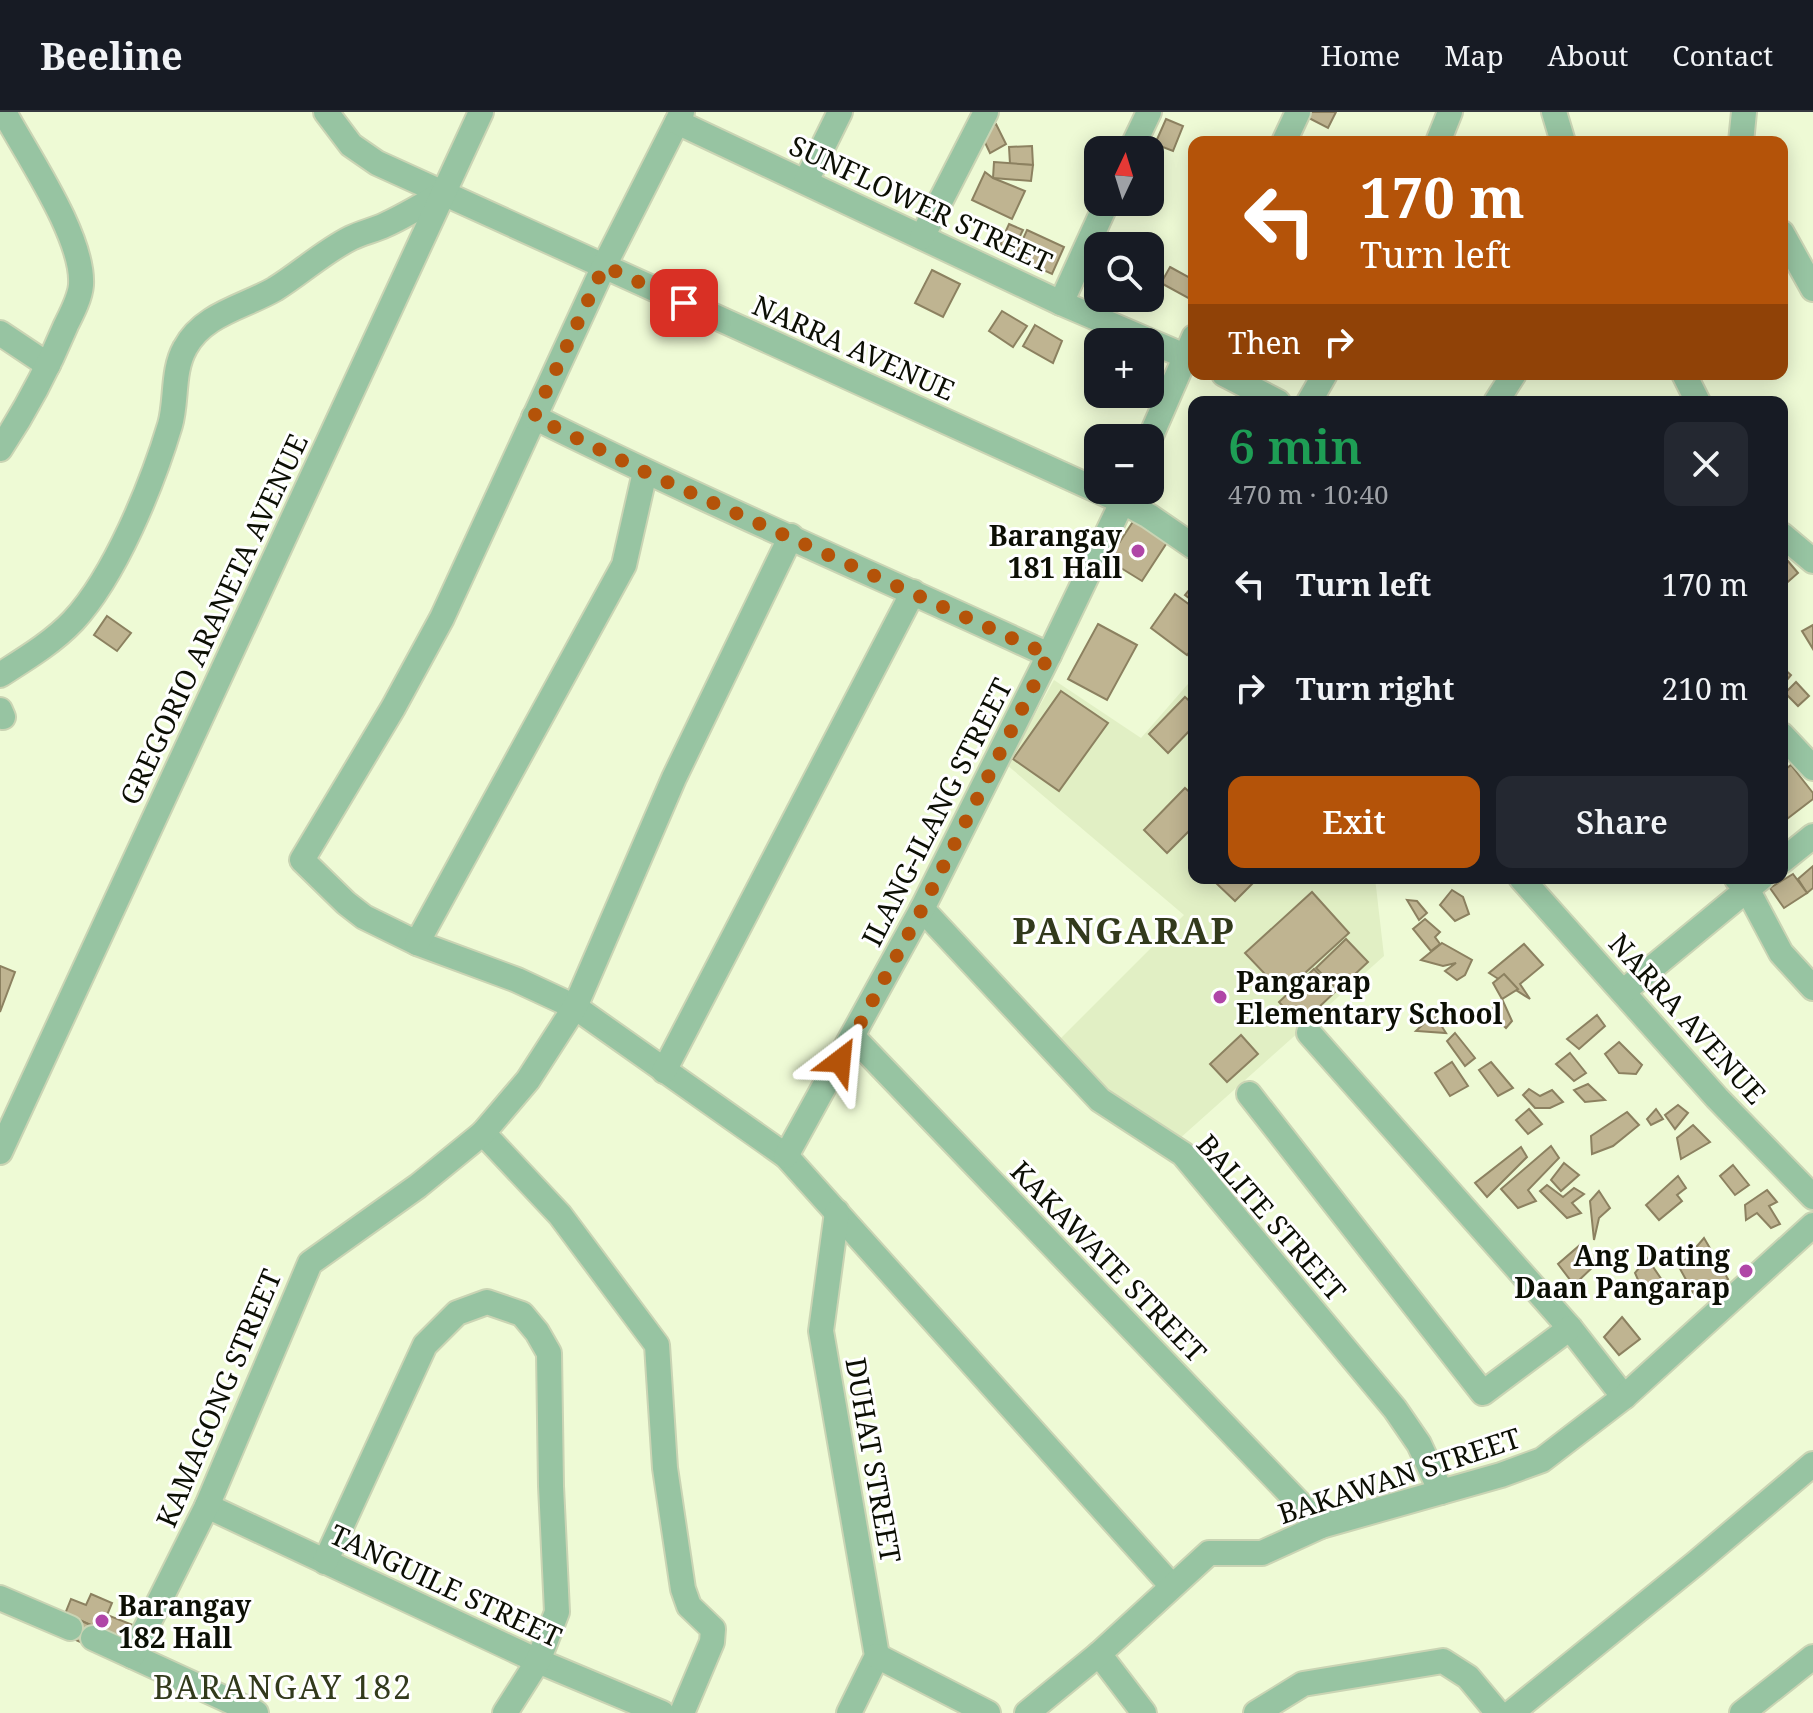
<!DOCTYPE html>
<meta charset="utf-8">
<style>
:root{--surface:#171b24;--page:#242831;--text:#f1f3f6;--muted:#9ea1a6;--line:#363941;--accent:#b45309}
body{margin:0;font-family:"Noto Serif",serif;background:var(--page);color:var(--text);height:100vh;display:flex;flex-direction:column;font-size:30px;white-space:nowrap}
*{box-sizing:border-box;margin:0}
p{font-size:26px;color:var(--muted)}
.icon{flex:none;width:44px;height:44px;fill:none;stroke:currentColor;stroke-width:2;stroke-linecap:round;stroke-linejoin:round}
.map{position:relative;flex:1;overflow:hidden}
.panel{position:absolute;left:1188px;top:284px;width:600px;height:488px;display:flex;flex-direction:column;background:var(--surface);border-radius:16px;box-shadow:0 4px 20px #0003}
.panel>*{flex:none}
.guide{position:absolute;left:1188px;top:24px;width:600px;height:244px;border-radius:16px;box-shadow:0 4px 20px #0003;background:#b45309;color:#fff;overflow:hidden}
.needle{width:52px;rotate:4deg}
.buttons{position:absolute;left:1084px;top:24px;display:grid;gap:16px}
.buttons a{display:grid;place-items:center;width:80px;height:80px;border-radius:16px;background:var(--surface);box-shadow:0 4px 20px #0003;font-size:40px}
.pin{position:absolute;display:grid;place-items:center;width:68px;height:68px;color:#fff;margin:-34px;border-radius:16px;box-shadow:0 4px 12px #0006}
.me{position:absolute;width:88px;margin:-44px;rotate:29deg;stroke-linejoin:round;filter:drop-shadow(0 0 6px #0008)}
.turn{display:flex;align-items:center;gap:28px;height:168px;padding:0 40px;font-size:36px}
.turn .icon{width:104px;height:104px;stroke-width:2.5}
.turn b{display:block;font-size:56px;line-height:68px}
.then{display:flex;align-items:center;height:76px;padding:0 40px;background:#0003;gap:16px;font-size:30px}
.round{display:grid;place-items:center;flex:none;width:84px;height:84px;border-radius:16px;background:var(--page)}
.summary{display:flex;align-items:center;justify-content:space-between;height:136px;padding:0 40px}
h1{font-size:48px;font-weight:600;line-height:60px;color:#1e9e55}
.button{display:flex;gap:16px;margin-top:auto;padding:16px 40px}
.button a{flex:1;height:92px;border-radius:16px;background:var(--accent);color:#fff;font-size:32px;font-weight:600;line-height:92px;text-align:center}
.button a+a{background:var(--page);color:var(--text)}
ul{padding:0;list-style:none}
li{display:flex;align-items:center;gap:24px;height:104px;padding:0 40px}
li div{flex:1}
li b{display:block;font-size:30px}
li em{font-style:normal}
header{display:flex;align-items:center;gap:48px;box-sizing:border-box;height:112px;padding:0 40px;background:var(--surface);border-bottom:2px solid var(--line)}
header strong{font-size:38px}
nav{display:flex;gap:44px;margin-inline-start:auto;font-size:28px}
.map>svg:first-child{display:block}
</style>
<header>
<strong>Beeline</strong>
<nav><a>Home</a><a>Map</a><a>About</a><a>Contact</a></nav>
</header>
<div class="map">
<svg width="1813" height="1601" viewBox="0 0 1813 1601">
<rect width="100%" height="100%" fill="#eefad5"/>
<path fill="#e1efc4" d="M1194 565V766H1375L1384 844 1178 1028 1111 983 1061 926 1184 803 1007 653 1054 568 1141 626Z"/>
<g fill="#bfb491" stroke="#8c8160" stroke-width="2">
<path d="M1310 0H1336L1328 16 1307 5Z"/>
<path d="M1166 7 1183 14 1173 39 1155 32Z"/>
<path d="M996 12 1006 32 990 41 980 20Z"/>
<path d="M1032 34 1033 53 1010 52 1009 35Z"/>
<path d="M994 50 1033 53 1031 69 993 66Z"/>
<path d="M985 60 993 66 1025 79 1012 107 972 88Z"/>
<path d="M1009 112 1023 118 1013 138 1000 132Z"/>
<path d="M1027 118 1064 135 1052 162 1015 145Z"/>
<path d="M1113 125 1133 134H1109Z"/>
<path d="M1170 155 1194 168V180L1190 187 1161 171Z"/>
<path d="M932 158 960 172 943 205 915 191Z"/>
<path d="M1002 199 1027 214 1013 235 989 219Z"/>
<path d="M1035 213 1062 229 1053 251 1023 234Z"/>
<path d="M1134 408 1168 429 1142 469 1108 448Z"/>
<path d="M1782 442 1798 461 1782 475Z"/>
<path d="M1194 472V490L1185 483Z"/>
<path d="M1175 482 1194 496V534L1187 543 1151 516Z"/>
<path d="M107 504 131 521 117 539 94 523Z"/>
<path d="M1098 512 1137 533 1107 588 1068 567Z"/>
<path d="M1813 513V537L1802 519Z"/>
<path d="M1782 555 1791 563 1782 574Z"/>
<path d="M1796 570 1809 584 1798 594 1785 581Z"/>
<path d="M1061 579 1108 611 1059 679 1013 647Z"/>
<path d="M1185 585 1194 593V614L1168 641 1149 622Z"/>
<path d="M1791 653 1813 681V687L1783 710 1782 660Z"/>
<path d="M1185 676 1194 684V714L1167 741 1144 718Z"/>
<path d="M1813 754V776L1807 781 1798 767Z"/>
<path d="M1793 762 1807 781 1784 796 1770 776Z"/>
<path d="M1222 766H1258L1235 789 1217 772Z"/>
<path d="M1452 778 1463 785 1469 802 1455 809 1440 793Z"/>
<path d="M1312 780 1349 821 1283 881 1245 841Z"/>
<path d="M1407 788 1417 789 1427 801 1419 808Z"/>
<path d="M1425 807 1440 820 1435 825 1440 832 1431 839 1413 817Z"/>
<path d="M1346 827 1368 850 1338 878 1316 856Z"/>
<path d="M1442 831 1472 848 1465 863 1457 868 1445 859 1456 851 1443 854 1421 848Z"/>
<path d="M1524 832 1543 853 1520 872 1530 887 1489 861Z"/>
<path d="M0 854 15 860 0 900Z"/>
<path d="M1314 857 1335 880 1300 913 1279 890Z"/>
<path d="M1504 862 1518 877 1502 887 1493 871Z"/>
<path d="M1502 887 1512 909 1506 916 1489 900Z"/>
<path d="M1434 902 1446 921 1416 919Z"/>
<path d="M1597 903 1605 914 1579 937 1567 927Z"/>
<path d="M1455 921 1475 946 1465 954 1447 929Z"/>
<path d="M1241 923 1258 942 1227 970 1210 952Z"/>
<path d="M1619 930 1642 953 1636 962 1619 961 1605 942Z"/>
<path d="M1570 941 1586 961 1574 969 1556 952Z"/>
<path d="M1452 950 1468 974 1450 984 1435 961Z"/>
<path d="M1491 950 1513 976 1498 984 1479 958Z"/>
<path d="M1588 972 1605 988 1585 990 1574 978Z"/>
<path d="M1529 977 1540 984 1552 978 1563 990 1550 996H1535L1523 983Z"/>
<path d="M1678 993 1688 1001 1675 1017 1665 1003Z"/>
<path d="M1529 997 1542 1012 1528 1022 1516 1008Z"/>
<path d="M1656 997 1663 1007 1651 1013 1647 1007Z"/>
<path d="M1627 1000 1639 1013 1613 1034 1592 1042 1591 1024Z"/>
<path d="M1693 1013 1710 1030 1681 1047 1677 1026Z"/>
<path d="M1551 1034 1559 1046 1528 1078 1536 1089 1518 1096 1501 1077Z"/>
<path d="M1521 1035 1527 1045 1487 1085 1475 1071Z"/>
<path d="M1564 1051 1579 1063 1561 1079 1551 1068Z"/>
<path d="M1733 1053 1749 1073 1735 1083 1720 1064Z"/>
<path d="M1678 1064 1686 1076 1677 1083 1682 1089 1659 1108 1646 1093Z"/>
<path d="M1547 1073 1563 1085 1574 1076 1584 1082 1572 1091 1581 1101 1567 1106 1540 1079Z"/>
<path d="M1767 1078 1777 1090 1769 1094 1780 1112 1771 1116 1757 1101 1746 1108 1745 1093Z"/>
<path d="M1599 1079 1610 1096 1599 1106 1594 1128 1590 1089Z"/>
<path d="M1704 1126 1728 1167 1695 1184 1679 1155Z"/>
<path d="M1580 1133 1597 1151 1574 1173 1558 1152Z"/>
<path d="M1647 1146 1664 1171 1645 1184 1635 1161Z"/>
<path d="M1622 1205 1640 1227 1619 1243 1604 1225Z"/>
<path d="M91 1482 112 1491 107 1503 138 1515 131 1530 65 1502 71 1487 86 1493Z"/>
<path d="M75 1506 97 1516 89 1534 67 1524Z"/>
</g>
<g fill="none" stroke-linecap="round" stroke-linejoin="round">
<g stroke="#cad4b4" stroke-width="28">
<g id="minor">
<path d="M326 0 351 33 377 51 1123 390 1149 404 1194 435"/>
<path d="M682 0 604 154 442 506 393 596 302 748 346 791 364 805 417 831 517 868 575 895 786 1044 1171 1473"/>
<path d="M1554 0 1563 30"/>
<path d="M677 10 1061 191 1194 248"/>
<path d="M1284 30 1298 0"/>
<path d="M1438 30 1450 0"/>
<path d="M1741 30 1744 0"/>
<path d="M1131 38 1149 0"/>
<path d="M806 69 840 0"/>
<path d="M1782 121 1813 177"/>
<path d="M922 125 986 0"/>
<path d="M1061 191 1107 90"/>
<path d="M0 221 48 253"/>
<path d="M1224 262 1278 290"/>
<path d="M1684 262 1698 290"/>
<path d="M1309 290 1325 262"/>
<path d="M1496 290 1514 262"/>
<path d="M534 305C703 389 878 464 1049 543"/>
<path d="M1150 326 1194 225"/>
<path d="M0 337C26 298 48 256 66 213 72 201 80 186 81 173 84 125 27 43 4 0"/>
<path d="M1782 423 1813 449"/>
<path d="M0 563C25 547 52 531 73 509 115 464 152 373 170 313 177 289 172 259 185 236 203 202 244 195 275 177 301 161 323 140 351 126 361 121 374 118 385 113 405 104 424 92 444 81"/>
<path d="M0 598 3 605"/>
<path d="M1782 623 1813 656"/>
<path d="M1782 749 1813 724"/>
<path d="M1521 766 1717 986 1813 1085"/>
<path d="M1737 767 1747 777 1781 841 1813 876"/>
<path d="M922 797 1100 988 1183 1042 1395 1297 1419 1332 1441 1380"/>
<path d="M417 831 624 453 645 360"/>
<path d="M1624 879 1761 766"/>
<path d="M1309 921 1570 1216 1624 1285"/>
<path d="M853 925 1321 1414"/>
<path d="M664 959 913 480"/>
<path d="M1249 982 1483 1281 1570 1216"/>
<path d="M483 1021 560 1103 657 1233 665 1356 683 1477 689 1494 713 1517 712 1530 682 1601"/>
<path d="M0 1040 481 0"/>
<path d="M786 1044 922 797 1049 543 1128 378"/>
<path d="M837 1100 821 1219 877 1544 849 1601"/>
<path d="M207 1394 538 1549 662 1601"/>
<path d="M325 1450 425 1233 457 1201 487 1190 522 1202 537 1220 549 1241 551 1374 557 1500 538 1549 505 1601"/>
<path d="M0 1486 70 1516"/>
<path d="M93 1526 256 1601"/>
<path d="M1099 1542 1144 1601"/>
<path d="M132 1544 207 1394 310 1151 418 1074 483 1021 528 968 575 895 674 666 791 424"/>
<path d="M877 1544 988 1601"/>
<path d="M1027 1601 1099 1542 1209 1441H1262L1321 1414 1501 1363 1542 1348 1624 1285 1813 1113"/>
<path d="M1256 1601 1303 1572 1443 1549 1468 1565 1498 1601"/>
<path d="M1511 1601 1696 1451 1813 1352"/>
<path d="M1742 1601 1813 1545"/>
</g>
</g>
<use href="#minor" stroke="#97c4a2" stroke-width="24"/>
</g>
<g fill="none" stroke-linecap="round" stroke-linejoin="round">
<path stroke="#b45309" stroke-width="14" stroke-dasharray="0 25.2" d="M684 191 604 154 534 305 645 360 1049 543 922 797 840 949"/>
</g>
<g fill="#b046a7" stroke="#fff" stroke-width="3">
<circle cx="1138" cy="439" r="8"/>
<circle cx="1220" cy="885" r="8"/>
<circle cx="1746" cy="1159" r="8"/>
<circle cx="102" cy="1509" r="8"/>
</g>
<g text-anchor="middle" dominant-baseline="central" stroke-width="6" stroke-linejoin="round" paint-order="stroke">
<g font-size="28" fill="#0c0f04" stroke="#fff">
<text transform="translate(921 91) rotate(25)">SUNFLOWER STREET</text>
<text transform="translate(854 235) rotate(24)">NARRA AVENUE</text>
<text transform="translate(213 507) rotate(-65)">GREGORIO ARANETA AVENUE</text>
<text transform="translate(936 700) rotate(-63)">ILANG-ILANG STREET</text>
<text transform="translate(1688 906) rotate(48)">NARRA AVENUE</text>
<text transform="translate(1272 1105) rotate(49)">BALITE STREET</text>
<text transform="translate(1109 1149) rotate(46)">KAKAWATE STREET</text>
<text transform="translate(218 1286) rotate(-67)">KAMAGONG STREET</text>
<text transform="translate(874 1348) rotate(80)">DUHAT STREET</text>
<text transform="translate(1399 1363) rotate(-18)">BAKAWAN STREET</text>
<text transform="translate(446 1473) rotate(25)">TANGUILE STREET</text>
</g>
<g font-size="28" font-weight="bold" fill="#0c0f04" stroke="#fff" text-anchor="end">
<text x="1122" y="423">Barangay<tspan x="1122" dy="32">181 Hall</tspan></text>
<text x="1236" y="869" text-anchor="start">Pangarap<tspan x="1236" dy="32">Elementary School</tspan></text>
<text x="1730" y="1143">Ang Dating<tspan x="1730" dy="32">Daan Pangarap</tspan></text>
<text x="118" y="1493" text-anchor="start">Barangay<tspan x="118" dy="32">182 Hall</tspan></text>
</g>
<g font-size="32" letter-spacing="2" fill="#323a1c" stroke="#fff">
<text x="283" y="1574">BARANGAY 182</text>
</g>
<g font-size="36" font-weight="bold" letter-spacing="2" fill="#323a1c" stroke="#fff">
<text x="1124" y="818">PANGARAP</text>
</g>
</g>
</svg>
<div class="buttons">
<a><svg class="needle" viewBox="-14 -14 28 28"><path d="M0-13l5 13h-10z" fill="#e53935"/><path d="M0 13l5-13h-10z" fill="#9ea1a6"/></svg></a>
<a><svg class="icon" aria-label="search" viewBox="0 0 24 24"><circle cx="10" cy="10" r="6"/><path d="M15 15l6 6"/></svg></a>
<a>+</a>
<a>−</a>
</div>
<div class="pin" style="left:684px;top:191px;background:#d93025"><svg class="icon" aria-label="arrive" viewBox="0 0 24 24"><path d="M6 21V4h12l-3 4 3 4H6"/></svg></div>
<svg class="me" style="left:840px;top:949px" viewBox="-20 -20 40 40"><path d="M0-17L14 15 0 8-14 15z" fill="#b45309" stroke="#fff" stroke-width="4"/></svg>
<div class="guide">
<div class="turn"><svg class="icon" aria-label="left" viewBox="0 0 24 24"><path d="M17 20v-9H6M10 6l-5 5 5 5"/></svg><div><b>170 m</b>Turn left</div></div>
<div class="then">Then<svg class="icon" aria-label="right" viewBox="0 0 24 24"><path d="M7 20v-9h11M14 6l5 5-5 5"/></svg></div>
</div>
<section class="panel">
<div class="summary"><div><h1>6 min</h1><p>470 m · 10:40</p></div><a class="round"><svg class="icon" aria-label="close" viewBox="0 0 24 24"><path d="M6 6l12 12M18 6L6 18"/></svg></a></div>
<ul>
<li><svg class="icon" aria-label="left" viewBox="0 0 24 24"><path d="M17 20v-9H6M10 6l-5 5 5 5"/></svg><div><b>Turn left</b></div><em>170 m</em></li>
<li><svg class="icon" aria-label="right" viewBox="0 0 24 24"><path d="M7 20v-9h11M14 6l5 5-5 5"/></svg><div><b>Turn right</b></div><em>210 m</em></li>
</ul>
<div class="button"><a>Exit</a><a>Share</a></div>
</section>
</div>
